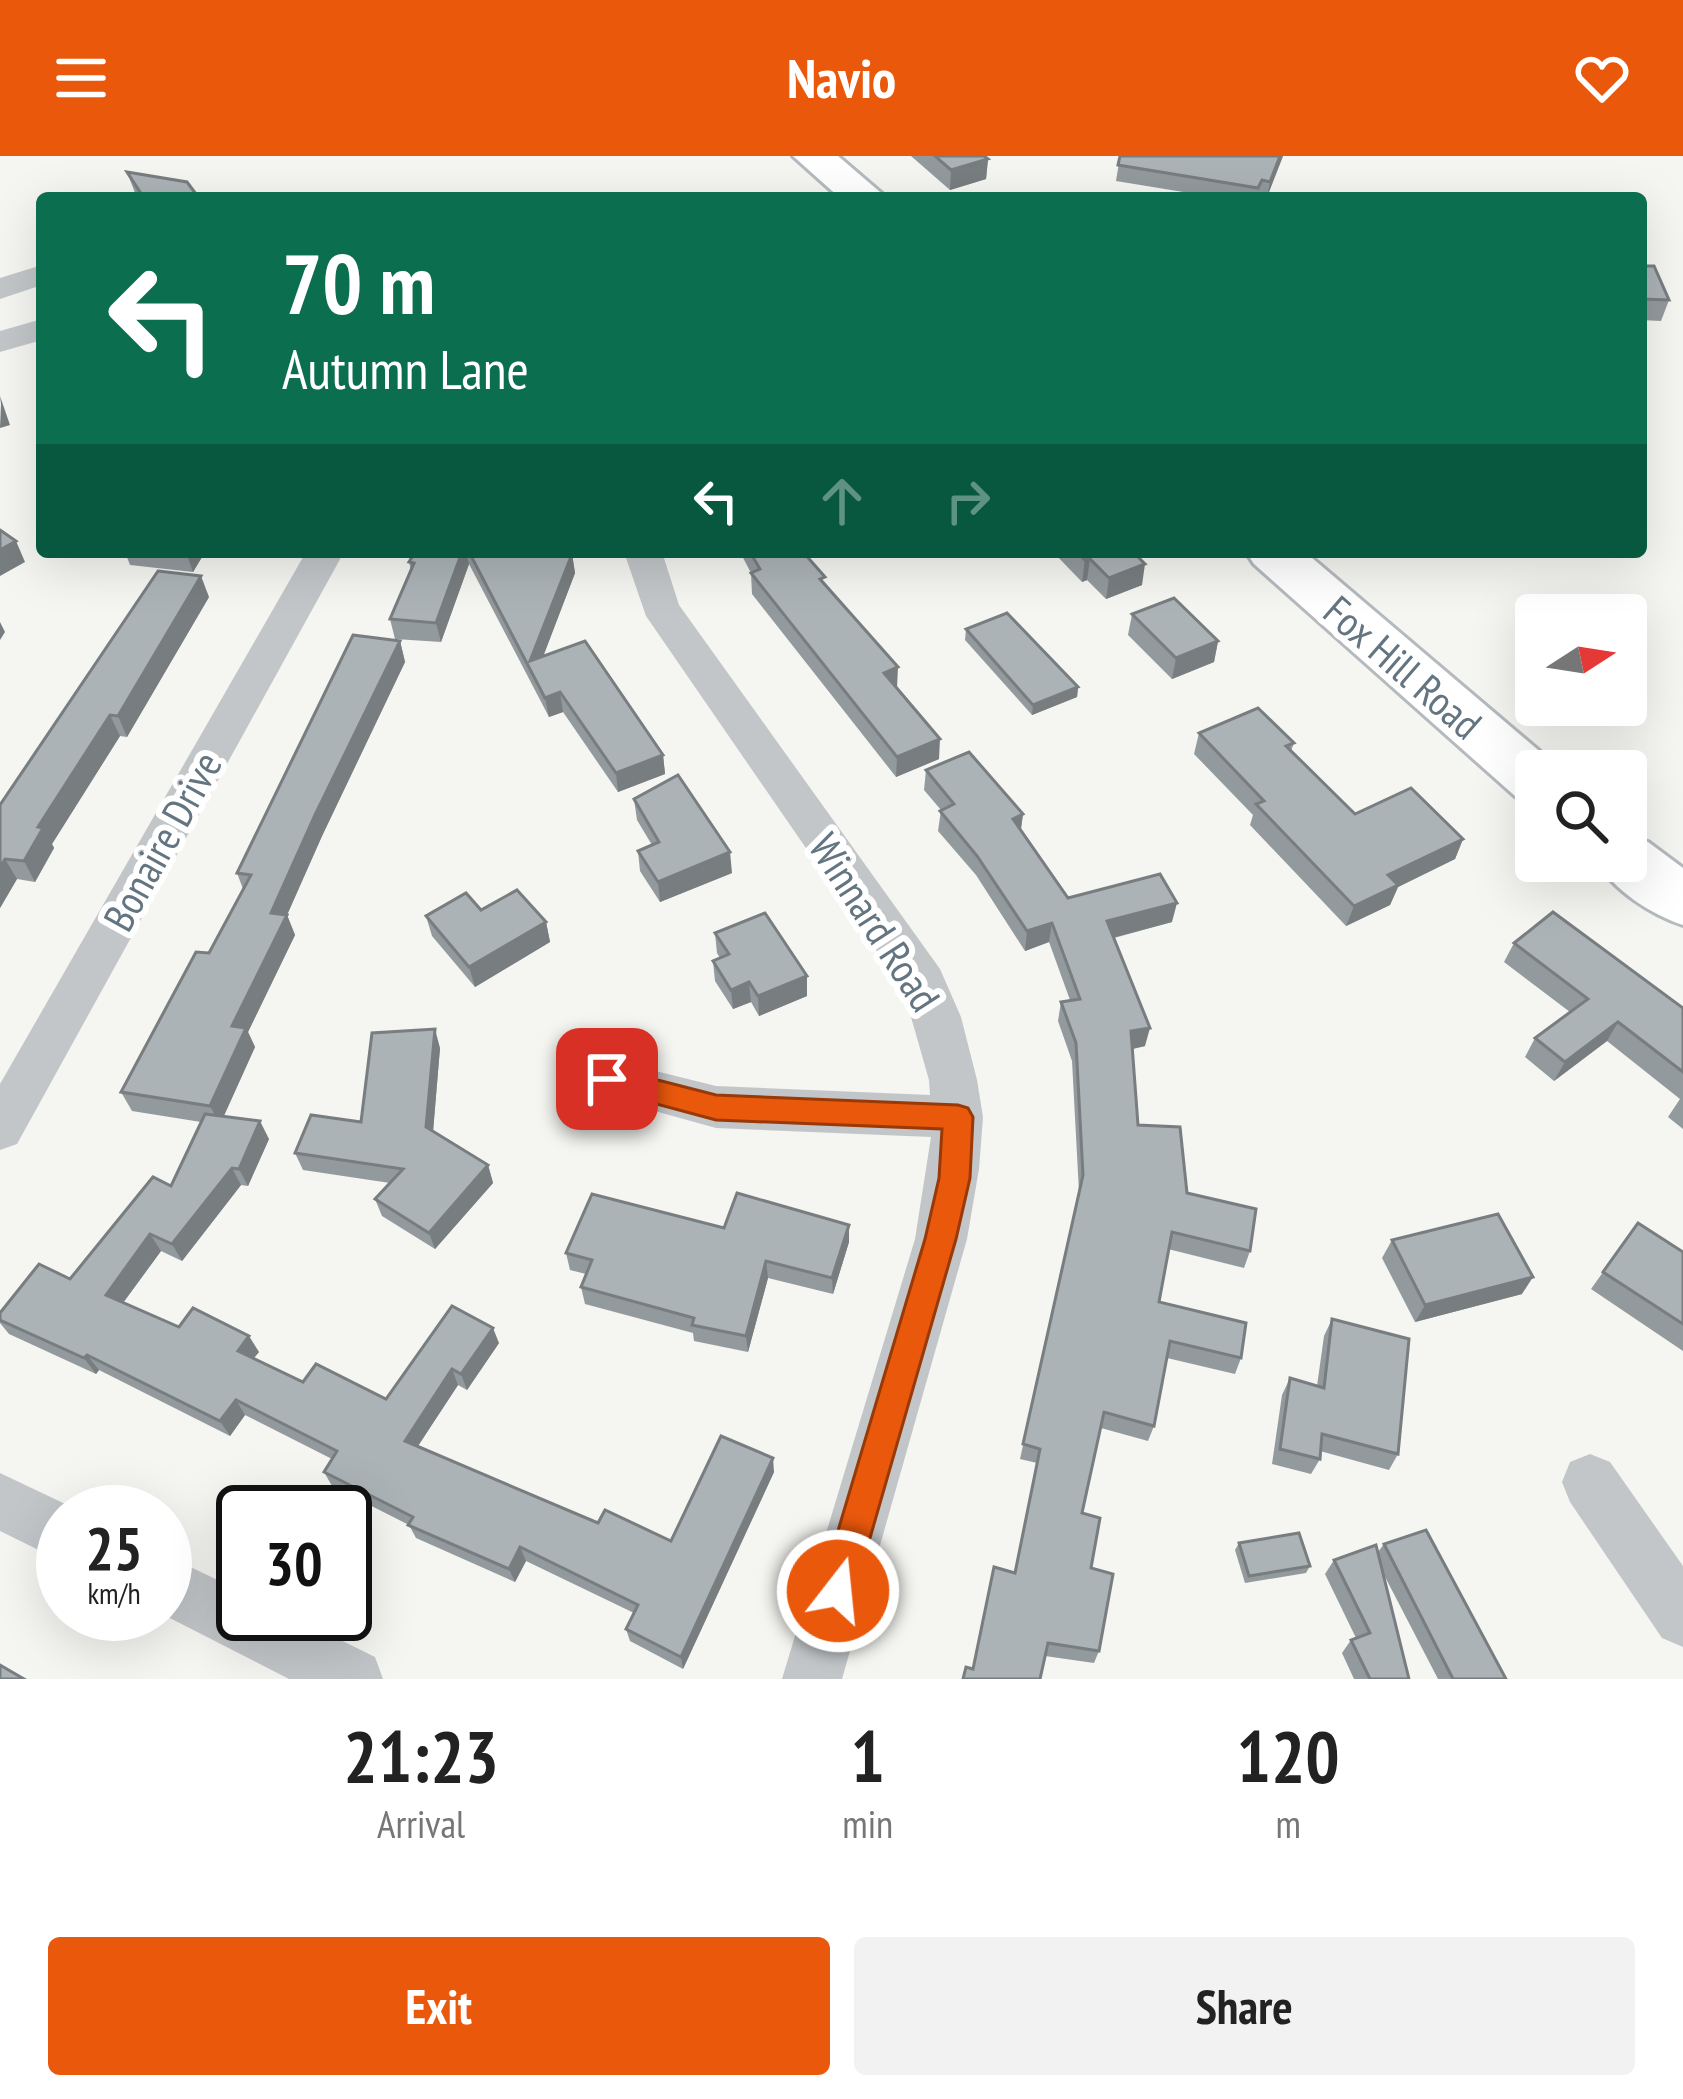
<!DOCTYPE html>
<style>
:root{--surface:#fff;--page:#f2f2f2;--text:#222;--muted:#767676;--accent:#ea580c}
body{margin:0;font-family:"PT Sans Narrow",sans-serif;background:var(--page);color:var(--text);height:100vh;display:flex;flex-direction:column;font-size:45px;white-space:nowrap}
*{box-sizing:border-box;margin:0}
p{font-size:39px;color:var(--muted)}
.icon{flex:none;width:66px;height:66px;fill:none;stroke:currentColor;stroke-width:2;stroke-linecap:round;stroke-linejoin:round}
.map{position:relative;height:1523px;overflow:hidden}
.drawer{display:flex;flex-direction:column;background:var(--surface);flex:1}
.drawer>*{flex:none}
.guide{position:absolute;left:36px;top:36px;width:1611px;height:366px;border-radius:12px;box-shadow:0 12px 48px #0002;background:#0b6e4f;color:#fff;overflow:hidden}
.needle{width:78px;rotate:78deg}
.controls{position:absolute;left:1515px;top:438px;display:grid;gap:24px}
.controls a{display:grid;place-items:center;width:132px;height:132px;border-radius:12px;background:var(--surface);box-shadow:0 12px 48px #0002;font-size:60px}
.speed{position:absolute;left:36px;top:1329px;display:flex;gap:24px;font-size:60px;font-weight:700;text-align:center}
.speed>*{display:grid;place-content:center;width:156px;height:156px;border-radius:50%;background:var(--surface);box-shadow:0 12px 48px #0002;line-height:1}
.speed small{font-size:30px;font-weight:400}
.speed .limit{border:6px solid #111;border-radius:18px;background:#fff;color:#111}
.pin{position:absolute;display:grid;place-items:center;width:102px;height:102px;color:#fff;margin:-51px;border-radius:24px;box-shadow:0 6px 18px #0006}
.me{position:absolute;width:132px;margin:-66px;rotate:16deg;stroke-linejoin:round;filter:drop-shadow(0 0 9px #0008)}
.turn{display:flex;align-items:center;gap:42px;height:252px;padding:0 48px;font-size:54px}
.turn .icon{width:156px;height:156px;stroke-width:2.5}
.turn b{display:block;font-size:84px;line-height:102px}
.lanes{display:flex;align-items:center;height:114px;padding:0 48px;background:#0003;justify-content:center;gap:60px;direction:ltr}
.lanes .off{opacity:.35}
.eta{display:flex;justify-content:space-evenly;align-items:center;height:204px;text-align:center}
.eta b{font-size:72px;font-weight:600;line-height:84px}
.button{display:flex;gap:24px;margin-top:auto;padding:24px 48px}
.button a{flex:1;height:138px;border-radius:12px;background:var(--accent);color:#fff;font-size:48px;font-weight:600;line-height:138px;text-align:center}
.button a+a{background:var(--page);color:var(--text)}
header{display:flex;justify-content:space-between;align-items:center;height:156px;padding:0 48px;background:var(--accent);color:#fff;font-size:54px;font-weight:600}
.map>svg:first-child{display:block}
</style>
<header><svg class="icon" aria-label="menu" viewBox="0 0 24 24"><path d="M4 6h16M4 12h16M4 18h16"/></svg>Navio<svg class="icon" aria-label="heart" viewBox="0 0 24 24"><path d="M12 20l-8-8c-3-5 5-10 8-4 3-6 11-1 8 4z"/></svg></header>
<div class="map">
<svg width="1683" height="1523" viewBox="0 0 1683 1523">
<rect width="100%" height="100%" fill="#f5f5f1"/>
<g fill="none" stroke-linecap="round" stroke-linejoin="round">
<g stroke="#b4babe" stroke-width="6">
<g id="secondary">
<path d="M793 0H838L887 42H840Z"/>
<path d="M1246 396H1305L1557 610 1560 615H1536V646L1515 640 1254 408Z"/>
<path d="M1626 679 1648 686 1683 712V769C1652 759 1613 734 1597 705H1626Z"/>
</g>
</g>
<g fill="#c2c6c9" fill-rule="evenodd">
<path d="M42 109V129L0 143V122Z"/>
<path d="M42 163V184L0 196V175Z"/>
<path d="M306 396H344L17 988 0 994V928Z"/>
<path d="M624 396H662L679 449 940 813 961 861 977 924 983 961 979 1013 967 1083 842 1523H782L915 1083 931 981 716 972 590 937 583 923 590 909 607 903 716 930 930 939 929 924 903 833 646 460Z"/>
<path d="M1590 1298 1610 1306 1683 1410V1491L1662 1482 1570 1346 1562 1326 1570 1306Z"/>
<path d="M0 1317 82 1356H63V1406L0 1375Z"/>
<path d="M165 1399 243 1436V1458H288L375 1501 383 1523H289L162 1458Z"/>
</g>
<use href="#secondary" fill="#fff" fill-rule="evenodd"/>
</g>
<g fill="#939a9d">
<path d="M911 0H984L988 3 986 23 950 34Z"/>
<path d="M1120 0H1283L1267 41 1258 40V42H1220L1116 25Z"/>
<path d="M127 16 199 42H137Z"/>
<path d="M1641 110 1669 144 1661 165 1641 164Z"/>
<path d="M125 396H205L193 416 130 409Z"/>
<path d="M415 396H555L572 398 575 417 543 500 663 599 665 618 618 636 563 556 549 561 469 408 441 486 395 483 390 463 411 414 409 406Z"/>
<path d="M740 396H803L897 532 939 603 896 621 752 438 751 417Z"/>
<path d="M1053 396H1133L1142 429 1106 443 1087 424 1082 426Z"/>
<path d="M209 441 127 581 120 580 52 688 54 692 35 726 17 723 0 752V649Z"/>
<path d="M1132 458 1218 485 1214 506 1172 523 1128 479Z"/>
<path d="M966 473 1078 531 1077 541 1032 559 965 484Z"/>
<path d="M400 485 405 506 322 680 287 759 295 779 248 876 255 891 224 960 269 983 248 1030 241 1029 182 1105 161 1095 123 1147 179 1171 259 1196 254 1202 303 1226 386 1243 499 1187 467 1234 458 1229 418 1290 598 1367 671 1385 774 1316 683 1513 630 1485 626 1473 634 1457 526 1405 515 1426 416 1382 409 1369 332 1330 324 1316 332 1303 245 1259 230 1280 99 1214 96 1218 9 1178 0 1167V1157L70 1123 171 1030 201 966 132 955 121 936 209 797 243 733 237 717Z"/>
<path d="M1199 577 1294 587 1291 595 1355 658 1463 683 1455 703 1398 731 1390 749 1346 770 1250 669 1253 659 1194 598Z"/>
<path d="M926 614 1023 658 1021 674 1068 742 1172 766 1114 782 1145 890 1133 893 1138 969 1187 1037 1250 1095 1244 1112 1168 1093 1159 1146 1241 1202 1235 1218 1167 1202 1154 1270 1148 1285 1101 1272 1082 1357 1091 1412 1099 1495 1094 1507 1045 1500 973 1513 1015 1417 1037 1307 1020 1303 1079 1036 1072 905 1058 865 1061 846 1070 844 1049 786 1025 795 976 719 938 675 941 654 924 634Z"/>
<path d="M634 643 732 717 660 746 640 715 638 695 652 689 637 664Z"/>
<path d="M481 754 546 766 550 786 475 831 432 780 426 760Z"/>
<path d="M715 777 807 820V840L759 860 751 846 733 853 715 825 713 805 720 802 717 797Z"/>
<path d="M1514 787 1683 852V973L1668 961 1680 943 1607 885 1554 925 1525 901 1535 882 1570 856 1504 806Z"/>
<path d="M440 892 433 975 488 1009 493 1027 435 1093 382 1060 375 1043 390 1027 303 1014 295 997 361 966Z"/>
<path d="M1638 1067 1683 1096V1195L1591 1133Z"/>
<path d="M849 1069V1086L833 1138 768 1122 748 1196 694 1185 693 1177 585 1148 581 1131 586 1118 570 1114 566 1097 724 1072Z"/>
<path d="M1392 1084 1522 1138 1415 1166 1382 1102Z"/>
<path d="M1332 1163 1398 1298 1389 1314 1320 1295V1303L1311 1318 1272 1308 1282 1239 1290 1222 1317 1230 1324 1180Z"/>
<path d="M1239 1387 1310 1410 1306 1417 1245 1427 1235 1394Z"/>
<path d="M1384 1388 1506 1523H1438L1382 1415 1409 1523H1354L1342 1497 1351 1484 1356 1482 1325 1418 1334 1404 1378 1396Z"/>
</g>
<g fill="#787d80">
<path d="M1280 0H1283L1267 41 1270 26Z"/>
<path d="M988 3 986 23 950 34 951 14Z"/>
<path d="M0 240 10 269 0 272 1 248Z"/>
<path d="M16 385 25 406 0 420V394Z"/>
<path d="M186 396H205L193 416Z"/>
<path d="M462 396H466L469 408 441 486 436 467Z"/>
<path d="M572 398 575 417 535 522 530 505Z"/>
<path d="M1090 403 1087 424 1082 426 1085 404Z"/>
<path d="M1145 408 1142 429 1106 443 1109 422Z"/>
<path d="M201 420 209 441 127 581 118 560Z"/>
<path d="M0 466 5 476 0 484Z"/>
<path d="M400 485 405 506 322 680 287 759 295 779 248 876 255 891 220 968 210 950 232 870 271 757 315 659Z"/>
<path d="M1218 485 1214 506 1172 523 1176 502Z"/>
<path d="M898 511 897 532 884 517Z"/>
<path d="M1078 531 1077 541 1032 559 1033 549Z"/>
<path d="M560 536 563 556 549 561 545 542Z"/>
<path d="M110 559 120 580 52 688 54 692 35 726 24 705 38 671Z"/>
<path d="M940 583 939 603 896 621 897 601Z"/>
<path d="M663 599 665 618 618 636 616 617Z"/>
<path d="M1023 658 1020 678 1013 663Z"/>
<path d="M1463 683 1455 703 1398 731 1390 749 1346 770 1354 750 1388 719Z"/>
<path d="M730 696 732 717 660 746 658 726Z"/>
<path d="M5 703 17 723 0 752V712Z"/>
<path d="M1177 747 1172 766 1104 784 1107 765Z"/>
<path d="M546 766 550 786 475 831 469 811Z"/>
<path d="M1052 767 1049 786 1025 795 1027 775Z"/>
<path d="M807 820V840L759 860 758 840Z"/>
<path d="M749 826 751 846 733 853 731 834Z"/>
<path d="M1618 866 1607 885 1554 925 1565 906Z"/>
<path d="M1150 872 1145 890 1127 894 1131 875Z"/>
<path d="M435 873 440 892 432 988 426 971Z"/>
<path d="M260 965 269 983 248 1030 239 1013Z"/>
<path d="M488 1009 493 1027 435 1093 429 1077Z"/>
<path d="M232 1012 241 1029 182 1105 172 1088Z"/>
<path d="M849 1069V1086L833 1138 832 1122Z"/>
<path d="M150 1078 161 1095 117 1155 106 1139Z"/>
<path d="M766 1105 768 1122 748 1196 746 1180Z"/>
<path d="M1533 1121 1522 1138 1415 1166 1425 1149Z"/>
<path d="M493 1172 499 1187 467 1234 461 1218Z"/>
<path d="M249 1180 259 1196 247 1210 238 1195Z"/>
<path d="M87 1199 99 1214 96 1218 84 1202Z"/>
<path d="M452 1213 458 1229 412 1299 405 1285Z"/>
<path d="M236 1244 245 1259 230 1280 220 1265Z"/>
<path d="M773 1302 774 1316 683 1513 681 1501Z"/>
<path d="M520 1391 526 1405 515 1426 509 1413Z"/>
</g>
<g fill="#abb3b7" stroke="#787d80" stroke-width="3">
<path d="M935 0H984L988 3 951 14Z"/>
<path d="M1120 0H1280L1270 26 1262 24 1258 32 1118 9Z"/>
<path d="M127 16 187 26 199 42H144Z"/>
<path d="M1641 110H1654L1669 144 1641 143Z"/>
<path d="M0 374 16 385 0 394Z"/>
<path d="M415 396H462L436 467 390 463 414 407 409 406Z"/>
<path d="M469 396 572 398 530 505 585 485 663 599 616 617 560 536 545 542Z"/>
<path d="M750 396H803L825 421 820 423 898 511 884 517 940 583 897 601 751 417 760 413Z"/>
<path d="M1077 396H1133L1145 408 1109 422 1090 403 1085 404Z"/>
<path d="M158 415 201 420 118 560 110 559 38 671 43 672 24 705 5 703 0 712V649Z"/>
<path d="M1174 442 1218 485 1176 502 1132 458Z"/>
<path d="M1007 457 1078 531 1033 549 966 473Z"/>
<path d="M353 479 400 485 315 659 271 757 287 759 232 870 246 872 210 950 121 936 196 796 209 797 251 719 237 717Z"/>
<path d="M1258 552 1294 587 1286 590 1355 658 1411 632 1463 683 1388 719 1398 729 1354 750 1256 648 1264 645 1199 577Z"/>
<path d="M969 596 1023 658 1013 663 1068 742 1160 718 1177 747 1107 765 1150 872 1131 875 1138 969 1180 971 1187 1037 1256 1053 1250 1095 1172 1076 1159 1146 1246 1167 1241 1202 1170 1185 1154 1270 1104 1256 1082 1357 1100 1362 1091 1412 1113 1418 1099 1495 1048 1487 1040 1523H963L966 1511 973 1513 994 1411 1015 1417 1040 1293 1023 1288 1083 1019 1076 887 1061 846 1080 843 1052 767 1027 775 977 700 940 655 954 648 926 614Z"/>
<path d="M678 619 730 696 658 726 638 695 659 686 634 643Z"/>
<path d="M517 734 546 766 469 811 426 760 466 737 481 754Z"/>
<path d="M1553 756 1683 852V916L1618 866 1565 906 1535 882 1588 843 1514 787Z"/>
<path d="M765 757 807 820 758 840 749 826 731 834 713 805 729 798 715 777Z"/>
<path d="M435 873 426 971 488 1009 429 1077 375 1043 403 1013 295 997 311 959 361 966 372 877Z"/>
<path d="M205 958 260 965 239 1013 232 1012 172 1088 150 1078 106 1139 179 1171 193 1152 249 1180 238 1195 303 1226 316 1208 386 1243 452 1150 493 1172 461 1218 452 1213 405 1285 598 1367 605 1354 671 1385 721 1280 773 1302 681 1501 626 1473 638 1449 520 1391 509 1413 408 1369 413 1361 324 1316 337 1295 236 1244 220 1265 87 1199 84 1202 0 1164V1157L39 1108 70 1123 153 1021 171 1030Z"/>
<path d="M737 1037 849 1069 832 1122 766 1105 746 1180 692 1169 694 1162 581 1131 592 1104 566 1097 592 1038 724 1072Z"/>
<path d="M1498 1058 1533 1121 1425 1149 1392 1084Z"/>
<path d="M1638 1067 1683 1096V1168L1603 1116Z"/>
<path d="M1332 1163 1409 1183 1398 1298 1322 1278 1320 1303 1280 1293 1290 1222 1324 1232Z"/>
<path d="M1426 1374 1506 1523H1453L1384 1388Z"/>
<path d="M1299 1377 1310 1410 1249 1420 1239 1387Z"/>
<path d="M1376 1389 1409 1523H1370L1351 1484 1370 1477 1334 1404Z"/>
<path d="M0 1509 24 1523H0Z"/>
</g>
<path fill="#ea580c" stroke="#983908" stroke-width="3" d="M607 911 716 939 958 949 968 952 973 961 970 1022 956 1083 851 1448 838 1453 825 1448 820 1435 925 1083 939 1022 942 973 716 964 597 932 592 923 597 914Z"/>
<g text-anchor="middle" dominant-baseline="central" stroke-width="12" stroke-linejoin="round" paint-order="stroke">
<g font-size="42" fill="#647582" stroke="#fff">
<text transform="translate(1403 511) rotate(41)">Fox Hill Road</text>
<text transform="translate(162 685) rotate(-61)">Bonaire Drive</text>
<text transform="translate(875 766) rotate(57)">Winnard Road</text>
</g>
</g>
</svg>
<div class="controls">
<a><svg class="needle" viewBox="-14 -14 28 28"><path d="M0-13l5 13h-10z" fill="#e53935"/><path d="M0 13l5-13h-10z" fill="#767676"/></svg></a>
<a><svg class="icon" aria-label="search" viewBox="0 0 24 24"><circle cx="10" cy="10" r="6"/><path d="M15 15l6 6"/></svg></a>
</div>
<div class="speed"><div>25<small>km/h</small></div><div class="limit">30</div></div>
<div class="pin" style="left:607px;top:923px;background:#d93025"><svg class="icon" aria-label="arrive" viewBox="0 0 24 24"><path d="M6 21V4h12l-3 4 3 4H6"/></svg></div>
<svg class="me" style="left:838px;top:1435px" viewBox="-20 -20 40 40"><circle r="17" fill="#ea580c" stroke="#fff" stroke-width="3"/><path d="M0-11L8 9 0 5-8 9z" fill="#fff"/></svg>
<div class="guide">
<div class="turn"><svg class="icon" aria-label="left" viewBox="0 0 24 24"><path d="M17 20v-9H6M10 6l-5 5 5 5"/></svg><div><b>70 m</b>Autumn Lane</div></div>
<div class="lanes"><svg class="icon" aria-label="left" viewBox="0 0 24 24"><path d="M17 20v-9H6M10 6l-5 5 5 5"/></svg><svg class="icon off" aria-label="ahead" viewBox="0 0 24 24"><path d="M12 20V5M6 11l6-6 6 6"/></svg><svg class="icon off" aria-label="right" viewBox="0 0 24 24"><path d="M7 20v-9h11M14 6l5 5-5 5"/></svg></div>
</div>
</div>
<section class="drawer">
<div class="eta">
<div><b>21:23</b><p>Arrival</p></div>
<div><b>1</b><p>min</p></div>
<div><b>120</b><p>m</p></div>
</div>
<div class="button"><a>Exit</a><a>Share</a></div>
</section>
